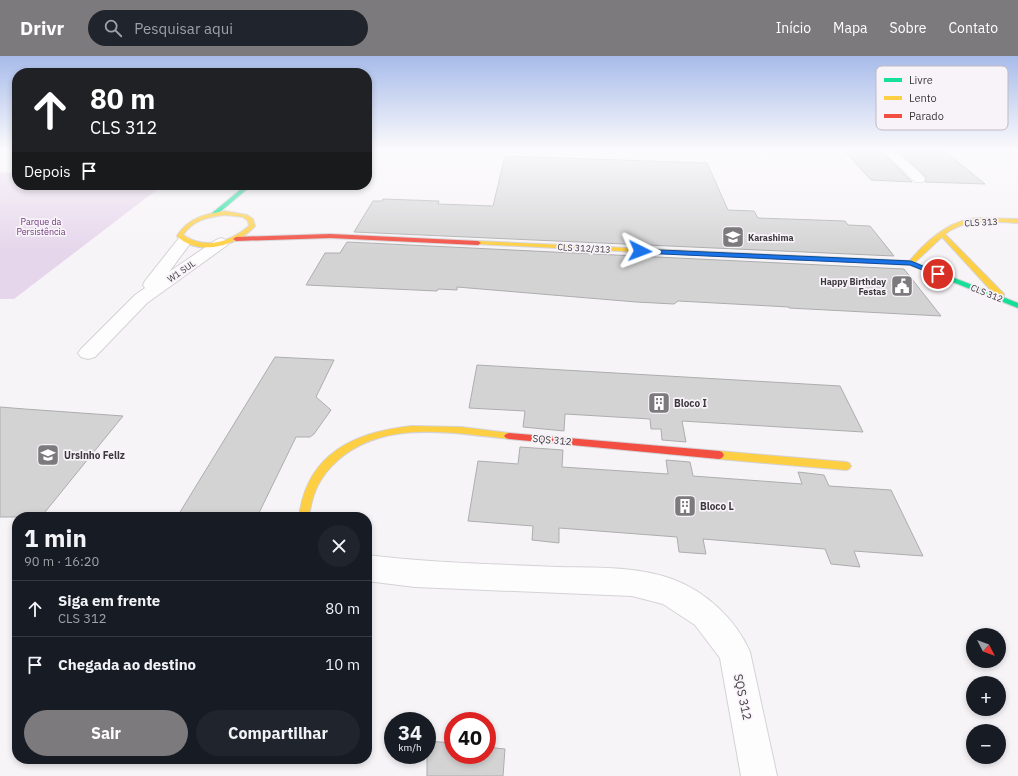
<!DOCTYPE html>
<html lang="pt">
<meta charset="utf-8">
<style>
:root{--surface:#171b24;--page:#20242c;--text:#f1f3f6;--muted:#9ea1a6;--line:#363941;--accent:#7d7a7e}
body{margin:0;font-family:"IBM Plex Sans",sans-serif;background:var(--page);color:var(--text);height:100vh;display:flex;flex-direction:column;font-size:15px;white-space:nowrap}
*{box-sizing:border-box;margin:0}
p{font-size:13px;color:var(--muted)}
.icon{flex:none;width:22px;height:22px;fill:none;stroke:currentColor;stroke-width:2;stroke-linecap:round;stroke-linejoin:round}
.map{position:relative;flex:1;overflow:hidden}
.panel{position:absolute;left:12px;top:456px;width:360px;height:252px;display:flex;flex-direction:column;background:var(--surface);border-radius:16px;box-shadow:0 2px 6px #0003}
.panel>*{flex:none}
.top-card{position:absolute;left:12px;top:12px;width:360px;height:122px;border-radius:16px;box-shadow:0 2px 6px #0003;background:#202124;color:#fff;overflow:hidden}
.needle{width:26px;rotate:132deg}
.buttons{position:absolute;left:966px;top:572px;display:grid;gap:8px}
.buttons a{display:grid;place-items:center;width:40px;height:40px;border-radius:50%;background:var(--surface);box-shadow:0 2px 6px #0003;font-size:20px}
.speed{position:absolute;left:384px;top:656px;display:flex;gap:8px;font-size:20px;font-weight:700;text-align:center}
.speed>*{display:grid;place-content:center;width:52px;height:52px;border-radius:50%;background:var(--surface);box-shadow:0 2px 6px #0003;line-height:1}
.speed small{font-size:10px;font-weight:400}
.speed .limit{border:6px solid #d22;background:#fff;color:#111}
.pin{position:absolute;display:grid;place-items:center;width:34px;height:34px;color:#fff;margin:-17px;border:2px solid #fff;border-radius:50%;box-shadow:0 1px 4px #0007}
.me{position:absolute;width:44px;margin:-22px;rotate:93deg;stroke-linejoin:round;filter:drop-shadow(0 0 3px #0008)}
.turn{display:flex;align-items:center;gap:14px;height:84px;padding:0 12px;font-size:18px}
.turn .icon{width:52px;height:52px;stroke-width:2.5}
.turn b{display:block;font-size:28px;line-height:34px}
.then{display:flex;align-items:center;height:38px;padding:0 12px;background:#0003;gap:8px;font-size:15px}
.round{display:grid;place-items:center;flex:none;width:42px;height:42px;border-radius:21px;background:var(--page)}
.overview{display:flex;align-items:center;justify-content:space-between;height:68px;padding:0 12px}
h1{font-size:24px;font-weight:800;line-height:30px}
.primary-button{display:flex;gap:8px;margin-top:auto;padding:8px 12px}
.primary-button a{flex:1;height:46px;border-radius:24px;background:var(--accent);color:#fff;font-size:16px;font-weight:800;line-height:46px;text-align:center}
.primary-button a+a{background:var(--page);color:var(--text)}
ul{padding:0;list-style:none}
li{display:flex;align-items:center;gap:12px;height:56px;padding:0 12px;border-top:1px solid var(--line)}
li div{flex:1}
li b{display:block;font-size:15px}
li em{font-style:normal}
header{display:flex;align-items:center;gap:24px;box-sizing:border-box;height:56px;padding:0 20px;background:var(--accent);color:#fff}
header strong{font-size:19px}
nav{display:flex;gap:22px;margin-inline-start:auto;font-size:14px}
.search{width:280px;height:36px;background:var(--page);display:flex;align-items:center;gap:10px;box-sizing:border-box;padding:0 14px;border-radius:22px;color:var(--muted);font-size:15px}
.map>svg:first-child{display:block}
</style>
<header>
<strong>Drivr</strong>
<div class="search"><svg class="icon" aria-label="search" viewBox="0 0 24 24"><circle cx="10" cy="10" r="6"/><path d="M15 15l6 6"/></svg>Pesquisar aqui</div>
<nav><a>Início</a><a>Mapa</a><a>Sobre</a><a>Contato</a></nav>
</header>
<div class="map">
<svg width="1018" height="720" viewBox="0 0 1018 720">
<rect width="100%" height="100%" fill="#f7f4f8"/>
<path fill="#e6d6eb" d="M0 116 17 117V129H163L14 243H0Z"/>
<g fill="#d3d3d4" stroke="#adadae">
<path d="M843 93H880L912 126 871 124Z"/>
<path d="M896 93H942L985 128 925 126 926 122 924 119Z"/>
<path d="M505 100 707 107 728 154 754 155 758 162 845 165 848 169 870 170 894 200 354 176 373 145H382L383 143 439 145 438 148 493 150Z"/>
<path d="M347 186 904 213 941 260 789 252V251L678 245 674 248 636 246 457 231V234L438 233 437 235 306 229 325 197H340Z"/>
<path d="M275 301 334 304 316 341 331 354 314 378 310 381H296L257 461H177Z"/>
<path d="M477 309 840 330 863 376 682 365 686 386 662 384 661 373H651L650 363 565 358 564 375 523 371 525 355 469 352Z"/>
<path d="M0 351 25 353 123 360 41 461H0Z"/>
<path d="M520 391 563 394 562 411 668 418 666 404 690 406 693 420 802 428 798 416 824 419 829 430 891 434 923 500 854 495 860 511 831 508 825 493 703 483 706 498 679 496 677 481 559 472V487L532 484 533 470 468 465 478 405 518 408Z"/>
<path d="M427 685 453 687V699H487V691L505 693 503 720H427Z"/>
</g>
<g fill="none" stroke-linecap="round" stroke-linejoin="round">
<g stroke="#d4d2d5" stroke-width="2">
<g id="street">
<path d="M711 93H732L734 95 732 97 728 98 713 95Z"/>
<path d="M881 93H894L923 120 925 123 923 126H915Z"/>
<path d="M184 180 189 182 192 185 169 216 216 184 221 182 226 184 229 187 226 190 147 247 95 301 88 303 81 301 78 297 81 293 135 239 145 232 143 229 145 225 179 182Z"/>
<path d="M367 499C430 507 494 508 558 511 596 512 636 510 672 523 705 535 736 563 750 596L777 720H741L720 602 695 569 663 548 632 540 415 531 367 525Z"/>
</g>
</g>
<g stroke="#d4d2d5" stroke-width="2">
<g id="fast">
<path d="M246 129H252L215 160H211V158Z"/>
<path d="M802 200 911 205 1018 247V252L910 209 800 203V201Z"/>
</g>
</g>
<g stroke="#d4d2d5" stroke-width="2">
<g id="slow">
<path d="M225 155 247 159 253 163 255 170C237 190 198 201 177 180 188 162 205 158 225 155ZM225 159 243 161 248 165 249 170C230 186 206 194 183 179 193 164 208 161 225 159Z"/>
<path d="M977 162 1018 163V167C992 166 968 161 945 178L1004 238V242H998L942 181 913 208 908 207C925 186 949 164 977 162Z"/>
<path d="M478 185 802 200 805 202 802 204 476 188V186Z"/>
<path d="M412 370 461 371 509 377 512 378 514 380 512 382 509 383C452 377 384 363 337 405 319 421 312 438 309 461H299C307 397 355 376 412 370Z"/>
<path d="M719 395 846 406 849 407 851 410 849 413 846 414 719 403 716 402 714 399 716 396Z"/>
</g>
</g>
<g stroke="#d4d2d5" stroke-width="2">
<g id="jam">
<path d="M330 178 478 185 481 187 478 189 330 182 236 185 233 183 236 181Z"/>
<path d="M509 377 719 395 722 396 724 399 722 402 719 403 509 383 506 382 504 380 506 378Z"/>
</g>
</g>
<use href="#street" fill="#fefdfe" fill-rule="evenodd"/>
<use href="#fast" fill="#16e098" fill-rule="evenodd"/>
<use href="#slow" fill="#ffcf43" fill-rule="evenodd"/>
<use href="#jam" fill="#f24e42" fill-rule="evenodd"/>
</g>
<linearGradient id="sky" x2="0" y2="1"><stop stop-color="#a7bbea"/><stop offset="0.48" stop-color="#fbfafc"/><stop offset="1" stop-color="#fbfafc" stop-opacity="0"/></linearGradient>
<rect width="1018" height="194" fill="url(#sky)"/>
<path fill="#1a73e8" stroke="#114b97" d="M638 193 911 205 941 218 935 219 910 209 640 197 637 195Z"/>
<defs>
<g id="school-square" transform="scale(1.15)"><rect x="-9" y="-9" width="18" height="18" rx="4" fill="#7d7a7e" stroke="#f8f3f9"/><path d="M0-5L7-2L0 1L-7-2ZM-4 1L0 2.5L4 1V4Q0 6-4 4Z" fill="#fff"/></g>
<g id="civic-square" transform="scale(1.15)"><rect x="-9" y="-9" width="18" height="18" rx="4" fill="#7d7a7e" stroke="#f8f3f9"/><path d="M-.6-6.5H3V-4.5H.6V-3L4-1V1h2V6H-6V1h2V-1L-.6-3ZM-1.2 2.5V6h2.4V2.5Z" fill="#fff"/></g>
<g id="building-square" transform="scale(1.15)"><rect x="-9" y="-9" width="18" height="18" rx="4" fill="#7d7a7e" stroke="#f8f3f9"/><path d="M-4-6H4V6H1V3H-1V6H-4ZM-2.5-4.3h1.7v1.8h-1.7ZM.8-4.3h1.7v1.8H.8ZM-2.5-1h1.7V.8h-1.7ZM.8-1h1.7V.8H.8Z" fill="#fff"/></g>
</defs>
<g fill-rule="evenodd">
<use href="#school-square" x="733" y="181"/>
<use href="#civic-square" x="902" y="230"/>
<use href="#building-square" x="659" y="347"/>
<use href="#school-square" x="48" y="399"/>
<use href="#building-square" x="685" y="450"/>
</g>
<g text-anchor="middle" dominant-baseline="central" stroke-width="3.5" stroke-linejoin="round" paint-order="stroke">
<g font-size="9" fill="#6f397b" stroke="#f8f3f9">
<text x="41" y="165">Parque da<tspan x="41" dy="10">Persistência</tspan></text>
</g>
<g font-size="9" fill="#3b393c" stroke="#f8f3f9">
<text transform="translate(981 166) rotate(-3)">CLS 313</text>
<text transform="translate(584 192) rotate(3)">CLS 312/313</text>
<text transform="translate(181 215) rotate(-35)">W1 SUL</text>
<text transform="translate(987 237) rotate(22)">CLS 312</text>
</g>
<g font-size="9" font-weight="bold" fill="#3b393c" stroke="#f8f3f9" text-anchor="start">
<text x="748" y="181">Karashima</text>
<text x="886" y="225" text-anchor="end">Happy Birthday<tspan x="886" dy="10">Festas</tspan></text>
</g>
<g font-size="10" font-weight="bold" fill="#3b393c" stroke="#f8f3f9" text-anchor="start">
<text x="674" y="347">Bloco I</text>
<text x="64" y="399">Ursinho Feliz</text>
<text x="700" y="450">Bloco L</text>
</g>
<g font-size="10" fill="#3b393c" stroke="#f8f3f9">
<text transform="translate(552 384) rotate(5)">SQS 312</text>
</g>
<g font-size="12" fill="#3b393c" stroke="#f8f3f9">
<text transform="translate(743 641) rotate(78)">SQS 312</text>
</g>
</g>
<rect x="876" y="10" width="132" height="64" rx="6" fill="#f8f3f9" stroke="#bfbbc0" stroke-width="1"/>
<rect x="884" y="22" width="18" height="4" fill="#16e098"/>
<rect x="884" y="40" width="18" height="4" fill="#ffcf43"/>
<rect x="884" y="58" width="18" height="4" fill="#f24e42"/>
<g font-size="11" fill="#3b393c">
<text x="909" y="28">Livre</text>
<text x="909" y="46">Lento</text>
<text x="909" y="64">Parado</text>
</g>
</svg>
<div class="buttons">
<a><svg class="needle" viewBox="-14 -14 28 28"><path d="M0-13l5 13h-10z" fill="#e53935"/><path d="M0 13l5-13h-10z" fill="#9ea1a6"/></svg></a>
<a>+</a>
<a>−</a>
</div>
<div class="speed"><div>34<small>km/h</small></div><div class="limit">40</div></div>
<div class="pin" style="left:938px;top:218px;background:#d93025"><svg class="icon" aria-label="arrive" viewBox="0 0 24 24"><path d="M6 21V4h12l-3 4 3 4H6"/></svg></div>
<svg class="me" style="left:640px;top:195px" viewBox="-20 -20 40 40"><path d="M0-17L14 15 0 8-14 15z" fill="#1a73e8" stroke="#fff" stroke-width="4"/></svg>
<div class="top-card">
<div class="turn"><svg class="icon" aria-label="ahead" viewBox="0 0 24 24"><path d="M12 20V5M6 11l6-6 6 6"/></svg><div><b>80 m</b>CLS 312</div></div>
<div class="then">Depois<svg class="icon" aria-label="arrive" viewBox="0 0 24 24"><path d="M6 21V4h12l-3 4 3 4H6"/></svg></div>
</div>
<section class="panel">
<div class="overview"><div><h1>1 min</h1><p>90 m · 16:20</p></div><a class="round"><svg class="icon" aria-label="close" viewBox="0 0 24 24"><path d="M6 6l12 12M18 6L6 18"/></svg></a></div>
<ul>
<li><svg class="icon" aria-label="ahead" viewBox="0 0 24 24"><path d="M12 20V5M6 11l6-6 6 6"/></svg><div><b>Siga em frente</b><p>CLS 312</p></div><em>80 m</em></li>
<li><svg class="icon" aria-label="arrive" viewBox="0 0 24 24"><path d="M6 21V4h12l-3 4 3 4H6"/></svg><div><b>Chegada ao destino</b></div><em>10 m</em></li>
</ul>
<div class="primary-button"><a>Sair</a><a>Compartilhar</a></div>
</section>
</div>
